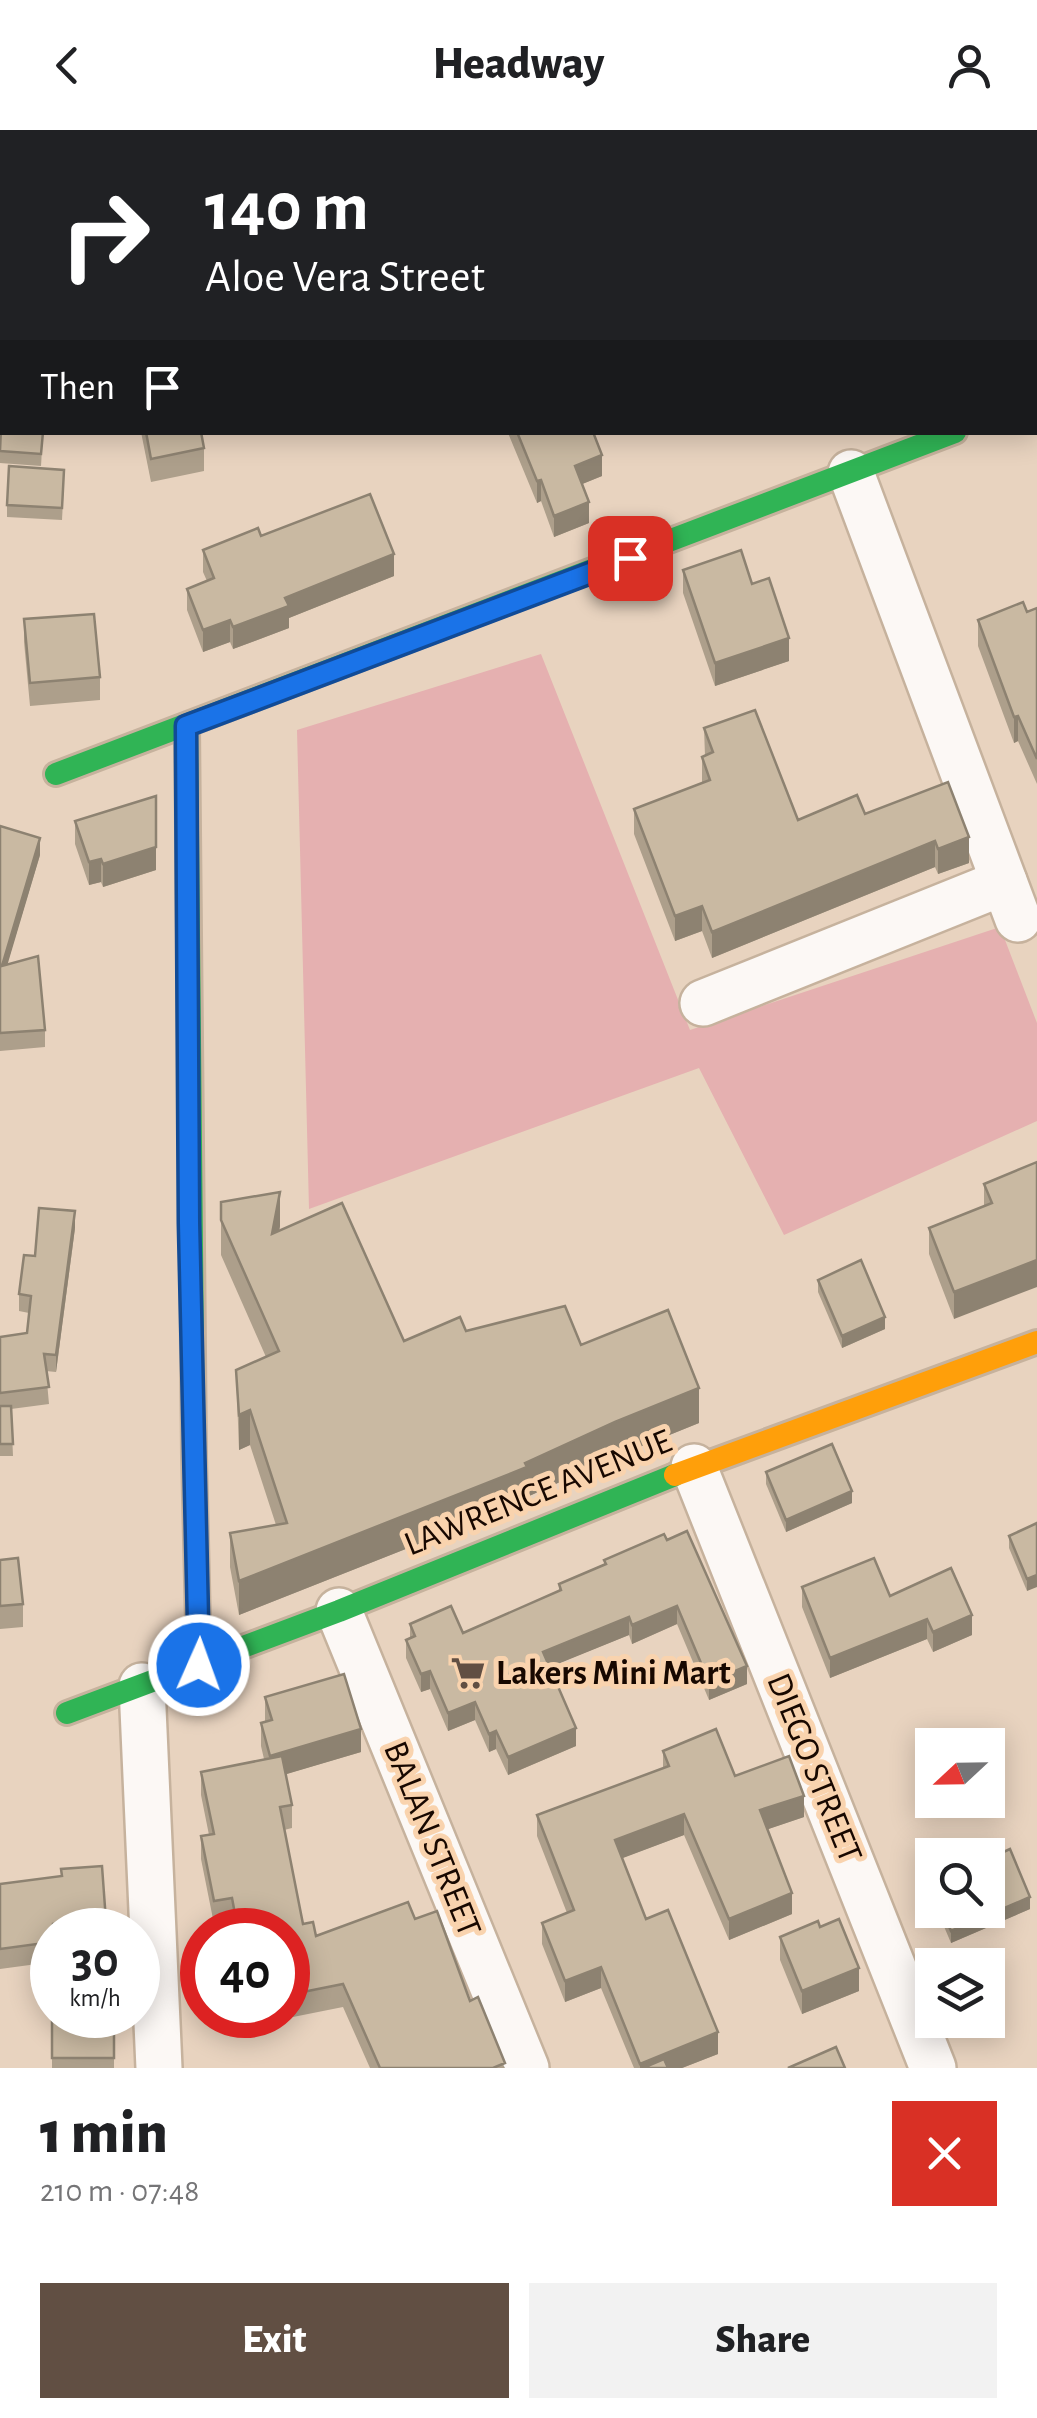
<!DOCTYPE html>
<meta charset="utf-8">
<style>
:root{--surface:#fff;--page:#f2f2f2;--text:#202124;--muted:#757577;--accent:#614f43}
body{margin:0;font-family:"Alegreya Sans",sans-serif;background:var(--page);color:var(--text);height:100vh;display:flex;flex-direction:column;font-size:38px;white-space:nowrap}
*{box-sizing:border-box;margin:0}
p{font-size:32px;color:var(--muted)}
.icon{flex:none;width:55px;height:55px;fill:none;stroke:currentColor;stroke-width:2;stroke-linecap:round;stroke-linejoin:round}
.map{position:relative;height:1938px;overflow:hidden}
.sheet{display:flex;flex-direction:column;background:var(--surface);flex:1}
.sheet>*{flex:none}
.top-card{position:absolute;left:0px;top:0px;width:1038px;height:305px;box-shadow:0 5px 25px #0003;background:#202124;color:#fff;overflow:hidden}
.needle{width:65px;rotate:248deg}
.controls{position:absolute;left:915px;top:1598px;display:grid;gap:20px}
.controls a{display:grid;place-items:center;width:90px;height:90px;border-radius:0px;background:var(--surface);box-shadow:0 5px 25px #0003;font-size:50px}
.speed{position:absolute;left:30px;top:1778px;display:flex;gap:20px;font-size:50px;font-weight:700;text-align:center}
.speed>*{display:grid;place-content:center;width:130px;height:130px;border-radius:50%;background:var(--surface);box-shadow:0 5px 25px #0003;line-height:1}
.speed small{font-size:25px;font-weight:400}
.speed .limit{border:15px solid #d22;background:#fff;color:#111}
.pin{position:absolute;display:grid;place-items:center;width:85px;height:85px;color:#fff;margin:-42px;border-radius:20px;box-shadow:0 5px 15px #0006}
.me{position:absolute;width:110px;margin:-55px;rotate:2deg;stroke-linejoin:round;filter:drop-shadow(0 0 8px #0008)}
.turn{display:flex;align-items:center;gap:35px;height:210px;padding:0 40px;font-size:45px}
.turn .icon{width:130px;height:130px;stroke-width:2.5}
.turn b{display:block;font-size:70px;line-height:85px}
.then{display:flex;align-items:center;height:95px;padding:0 40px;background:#0003;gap:20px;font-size:38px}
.round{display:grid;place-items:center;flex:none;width:105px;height:105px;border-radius:0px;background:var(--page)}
.overview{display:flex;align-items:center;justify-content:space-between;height:170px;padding:0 40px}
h1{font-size:60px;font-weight:800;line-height:75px}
.cta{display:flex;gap:20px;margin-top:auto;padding:20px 40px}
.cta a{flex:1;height:115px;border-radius:0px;background:var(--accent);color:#fff;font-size:40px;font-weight:800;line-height:115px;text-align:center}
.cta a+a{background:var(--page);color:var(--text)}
header{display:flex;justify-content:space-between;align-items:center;height:130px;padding:0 40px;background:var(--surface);font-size:45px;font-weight:800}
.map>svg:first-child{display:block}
</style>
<header><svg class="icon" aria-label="back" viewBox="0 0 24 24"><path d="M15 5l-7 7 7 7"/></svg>Headway<svg class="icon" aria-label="person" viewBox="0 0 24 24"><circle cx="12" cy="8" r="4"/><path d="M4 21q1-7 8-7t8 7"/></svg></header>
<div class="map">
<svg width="1037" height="1938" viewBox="0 0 1037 1938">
<rect width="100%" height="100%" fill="#e8d3bf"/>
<path fill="#e5b0b0" d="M541 524 690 900 1000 797 1037 893V991L784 1105 699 938 309 1079 297 600Z"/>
<path fill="#93b5d3" d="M0 0H26L2 2 0 170Z"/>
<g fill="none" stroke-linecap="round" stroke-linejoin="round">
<g stroke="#c6b29d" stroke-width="50">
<g id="street">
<path d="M199 2 205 0"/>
<path d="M676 2 683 0"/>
<path d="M1035 271 1037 270"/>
<path d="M851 343 1018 789"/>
<path d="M703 873 1004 752"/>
<path d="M694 1337 933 1938"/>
<path d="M339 1481 526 1938"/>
<path d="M142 1556 159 1938"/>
</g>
</g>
<g stroke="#c6b29d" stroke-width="28">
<g id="fast">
<path d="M187 596 194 1326"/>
<path d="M56 644 955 302"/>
<path d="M67 1583 339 1481 675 1345"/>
</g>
</g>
<g stroke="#c6b29d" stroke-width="28">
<path id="slow" d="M675 1345 1037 1212"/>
</g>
<g stroke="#c6b29d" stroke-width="28">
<path id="jam" d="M194 1326 199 1535"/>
</g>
<use href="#street" stroke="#fcf8f5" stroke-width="45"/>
<use href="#fast" stroke="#30b455" stroke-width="22"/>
<use href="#slow" stroke="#ff9f0a" stroke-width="22"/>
<use href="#jam" stroke="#e5322d" stroke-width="22"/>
</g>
<g fill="#ad9f8b">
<path d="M43 302 41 336 0 333V309Z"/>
<path d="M141 302H201L204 318V341L151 352Z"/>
<path d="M593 302 602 346 582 354 589 393 554 407 541 371 537 373 508 303Z"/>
<path d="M64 352 62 390 7 387V375Z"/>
<path d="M261 406 394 446 289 488V498L233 519 230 512 203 522 187 480V459L207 451 203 442V420Z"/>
<path d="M683 440 752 454 789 531 715 556 683 463Z"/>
<path d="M1037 478V654L1018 611 1014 613 978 516V490L1027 482Z"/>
<path d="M24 489 100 547V570L30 576 24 512Z"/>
<path d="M704 598 798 690 865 684 948 652 969 733 938 744 935 737 712 828 702 801 675 811 634 704V679L702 653V627L705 626Z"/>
<path d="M75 691 156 740 103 757 101 752 89 755 75 714Z"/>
<path d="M0 696 40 725 7 834 45 900V917L0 921Z"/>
<path d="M1037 1032 954 1189 929 1124V1098L984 1076V1054Z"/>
<path d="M221 1072 280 1096 279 1101 404 1211 466 1201 581 1215 699 1293 615 1327 527 1367V1371L239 1485 230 1437V1403L276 1395 250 1315 239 1320 236 1240 266 1227 221 1125Z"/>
<path d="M75 1098 56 1242 46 1241 49 1274 11 1279 13 1326H0V1207L27 1203 29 1183 19 1181V1164Z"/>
<path d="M818 1150 885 1199 842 1218 818 1162Z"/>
<path d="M766 1342 852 1373 786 1402 766 1354Z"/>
<path d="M1037 1393 1027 1461 1009 1418V1406Z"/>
<path d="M664 1404 747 1554 709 1570 677 1494 632 1514 629 1505 549 1537 576 1616 508 1645 496 1619 489 1622 475 1590 448 1601 430 1559 421 1562 406 1528V1510L410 1508V1494L463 1503 559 1461V1454L604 1434V1430Z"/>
<path d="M0 1430 23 1474V1497L0 1499Z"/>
<path d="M802 1457 890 1466 972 1505 933 1522 927 1509 830 1548 802 1477Z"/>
<path d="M265 1567 361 1622 286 1644 292 1675V1698L284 1700 303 1794 316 1806 415 1789 470 1871 505 1938H370L343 1877 288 1888V1800H234L232 1791 214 1794 201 1729V1706L209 1705 201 1665V1642L264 1629 261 1616V1593L265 1592Z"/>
<path d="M663 1621 735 1646 804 1687 768 1699 792 1784 729 1810 684 1705 622 1728 646 1789 718 1924 682 1938H634L601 1858 565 1872 542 1814V1793L567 1783 537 1706V1685L663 1638Z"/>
<path d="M102 1736 106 1800H52V1832L0 1839V1754L61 1746Z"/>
<path d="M1030 1779 951 1813 937 1780H988Z"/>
<path d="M820 1797 859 1861 802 1884 780 1830V1807Z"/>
<path d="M52 1873 114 1885V1938H52Z"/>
</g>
<g fill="#8d8271">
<path d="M406 0H426V2H398Z"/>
<path d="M1017 0H1037V13L1035 14V2H1010Z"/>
<path d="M602 325V346L575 357V336Z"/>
<path d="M541 350V371L537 373V351Z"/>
<path d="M589 372V393L554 407V386Z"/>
<path d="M394 424V446L289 488V498L233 519V497L285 468Z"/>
<path d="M230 490V512L203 522V500Z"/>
<path d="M789 508V531L715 556V533Z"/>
<path d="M1018 586V611L1014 613V587Z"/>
<path d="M969 707V733L938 744V719Z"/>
<path d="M40 708V725L2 853V836Z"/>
<path d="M935 711V737L712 828V802Z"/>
<path d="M156 717V740L103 757V734Z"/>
<path d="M101 729V752L89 755V732Z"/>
<path d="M702 776V801L675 811V786Z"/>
<path d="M280 1062V1096L272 1139V1104Z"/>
<path d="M75 1081V1098L56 1242V1225Z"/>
<path d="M1037 1130V1157L954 1189V1162Z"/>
<path d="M885 1187V1199L842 1218V1206Z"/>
<path d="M699 1258V1293L615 1327 527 1367V1371L239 1485V1451L525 1333 615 1292Z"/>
<path d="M250 1280V1315L239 1320V1285Z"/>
<path d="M852 1361V1373L786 1402V1390Z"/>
<path d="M1037 1445V1457L1027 1461V1449Z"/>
<path d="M677 1476V1494L632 1514V1495Z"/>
<path d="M972 1485V1505L933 1522V1502Z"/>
<path d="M629 1487V1505L543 1540V1522Z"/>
<path d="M927 1489V1509L830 1548V1528Z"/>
<path d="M747 1536V1554L709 1570V1552Z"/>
<path d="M430 1541V1559L421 1562V1544Z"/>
<path d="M475 1572V1590L448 1601V1583Z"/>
<path d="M576 1598V1616L508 1645V1627Z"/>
<path d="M361 1599V1622L270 1649V1626Z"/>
<path d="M496 1601V1619L489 1622V1604Z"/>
<path d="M804 1666V1687L760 1702V1680Z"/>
<path d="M684 1684V1705L615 1731V1710Z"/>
<path d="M792 1763V1784L729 1810V1789Z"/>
<path d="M1030 1767V1779L951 1813V1801Z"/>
<path d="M601 1837V1858L565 1872V1851Z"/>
<path d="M859 1838V1861L802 1884V1861Z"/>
<path d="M718 1902V1924L682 1938H640V1934Z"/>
</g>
<g fill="#c9b9a2" stroke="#8d8271" stroke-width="2.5">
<path d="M257 0H302L303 2H251Z"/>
<path d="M939 0H1017L1010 2H940Z"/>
<path d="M2 274V302H43L41 324 0 321Z"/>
<path d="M146 302H201L204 318 151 329Z"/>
<path d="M517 302H593L602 325 575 336 589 372 554 386 541 350 537 351Z"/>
<path d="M9 336 64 340 62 378 7 375Z"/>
<path d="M370 364 394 424 285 468 289 476 233 497 230 490 203 500 187 459 214 448 203 420 258 398 261 406Z"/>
<path d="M741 420 752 454 769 448 789 508 715 533 683 440Z"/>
<path d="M1023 472 1027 482 1037 478V629L1018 586 1014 587 978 490Z"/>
<path d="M94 484 100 547 30 553 24 489Z"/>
<path d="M755 580 798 690 857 665 865 684 948 652 969 707 938 719 935 711 712 802 702 776 675 786 634 679 710 650 702 627 713 622 704 598Z"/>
<path d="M156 666V717L103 734 101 729 89 732 75 691Z"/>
<path d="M0 696 40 708 2 836 38 826 45 900 0 903Z"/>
<path d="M1037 1032V1130L954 1162 929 1098 992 1073 984 1054Z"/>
<path d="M280 1062 272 1104 342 1073 404 1211 460 1187 466 1201 565 1176 581 1215 668 1180 699 1258 615 1292 525 1333 527 1337 239 1451 230 1403 287 1393 250 1280 239 1285 236 1240 279 1221 221 1090V1072Z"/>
<path d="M39 1078 75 1081 56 1225 44 1224 49 1257 0 1263V1207L27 1203 31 1166 19 1164 24 1125 35 1126Z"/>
<path d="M861 1130 885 1187 842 1206 818 1150Z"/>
<path d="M0 1276H11L13 1314H0Z"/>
<path d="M832 1314 852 1361 786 1390 766 1342Z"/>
<path d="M1037 1393V1445L1027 1449 1009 1406Z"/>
<path d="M687 1401 747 1536 709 1552 677 1476 632 1495 629 1487 543 1522 576 1598 508 1627 496 1601 489 1604 475 1572 448 1583 430 1541 421 1544 406 1510 415 1506 410 1494 451 1476 463 1503 561 1460 559 1454 606 1434 604 1430 664 1404 667 1410Z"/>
<path d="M18 1428 23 1474 0 1476V1430Z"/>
<path d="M874 1428 890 1466 951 1438 972 1485 933 1502 927 1489 830 1528 802 1457Z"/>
<path d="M344 1544 361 1599 270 1626 261 1593 272 1590 265 1567Z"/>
<path d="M716 1599 735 1646 789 1626 804 1666 760 1680 792 1763 729 1789 684 1684 615 1710 646 1789 668 1780 718 1902 640 1934 601 1837 565 1851 542 1793 574 1780 537 1685 669 1636 663 1621Z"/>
<path d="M282 1626 292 1675 280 1677 303 1794 313 1792 316 1806 408 1772 415 1789 437 1781 470 1871 478 1867 505 1933 493 1938H380L343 1854 288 1865V1800H238L232 1768 214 1771 201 1706 214 1704 201 1642Z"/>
<path d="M1010 1719 1030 1767 951 1801 942 1780H988V1729Z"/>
<path d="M102 1736 106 1791 53 1794 52 1812 0 1819V1754L62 1746 61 1739Z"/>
<path d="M839 1789 859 1838 802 1861 780 1807 818 1791 820 1797Z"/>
<path d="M52 1873V1885H114V1928H52Z"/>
<path d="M836 1917 845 1938H788Z"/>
<path d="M664 1929 668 1938H643Z"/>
</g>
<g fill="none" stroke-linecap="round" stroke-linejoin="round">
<g stroke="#114b97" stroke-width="25">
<path id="route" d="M199 1535 189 1093 186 596 630 428"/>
</g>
<use href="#route" stroke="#1a73e8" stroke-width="18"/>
</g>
<defs>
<g id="supermarket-bare" transform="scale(2.7)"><path d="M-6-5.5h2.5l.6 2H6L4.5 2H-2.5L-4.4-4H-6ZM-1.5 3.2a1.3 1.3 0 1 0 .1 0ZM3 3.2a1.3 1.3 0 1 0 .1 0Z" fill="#614f43" stroke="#f9d3ae" stroke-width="2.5" paint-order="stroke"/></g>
</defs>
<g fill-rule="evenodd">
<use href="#supermarket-bare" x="468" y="1543"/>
</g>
<g text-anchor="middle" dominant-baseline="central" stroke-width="10" stroke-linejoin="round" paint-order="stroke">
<g font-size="35" fill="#180800" stroke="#f9d3ae">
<text transform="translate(538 1363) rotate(-22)">LAWRENCE AVENUE</text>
<text transform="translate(814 1638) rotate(68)">DIEGO STREET</text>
<text transform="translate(432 1709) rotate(68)">BALAN STREET</text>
</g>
<g font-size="35" font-weight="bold" fill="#180800" stroke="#f9d3ae" text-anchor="start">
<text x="496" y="1543">Lakers Mini Mart</text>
</g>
</g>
</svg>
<div class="controls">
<a><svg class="needle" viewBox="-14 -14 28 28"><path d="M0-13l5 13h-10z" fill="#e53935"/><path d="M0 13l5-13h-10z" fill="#757577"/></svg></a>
<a><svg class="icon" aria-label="search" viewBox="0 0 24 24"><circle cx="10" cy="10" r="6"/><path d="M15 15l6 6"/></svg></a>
<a><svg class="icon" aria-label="layers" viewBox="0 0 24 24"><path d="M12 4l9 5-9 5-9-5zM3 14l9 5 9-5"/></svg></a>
</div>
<div class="speed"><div>30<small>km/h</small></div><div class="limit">40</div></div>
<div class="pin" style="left:630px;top:428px;background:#d93025"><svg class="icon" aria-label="arrive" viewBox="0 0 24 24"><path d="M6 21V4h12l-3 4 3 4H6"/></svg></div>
<svg class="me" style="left:199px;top:1535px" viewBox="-20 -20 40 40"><circle r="17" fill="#1a73e8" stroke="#fff" stroke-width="3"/><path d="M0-11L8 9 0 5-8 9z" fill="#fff"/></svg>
<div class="top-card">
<div class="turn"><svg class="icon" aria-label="right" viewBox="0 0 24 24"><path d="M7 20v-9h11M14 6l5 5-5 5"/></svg><div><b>140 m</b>Aloe Vera Street</div></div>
<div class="then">Then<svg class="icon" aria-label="arrive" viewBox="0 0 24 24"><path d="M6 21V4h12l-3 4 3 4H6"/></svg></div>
</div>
</div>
<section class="sheet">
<div class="overview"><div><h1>1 min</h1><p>210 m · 07:48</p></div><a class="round" style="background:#d93025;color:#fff"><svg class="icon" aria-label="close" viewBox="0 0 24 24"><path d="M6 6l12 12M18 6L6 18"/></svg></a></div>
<div class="cta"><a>Exit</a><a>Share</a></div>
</section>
